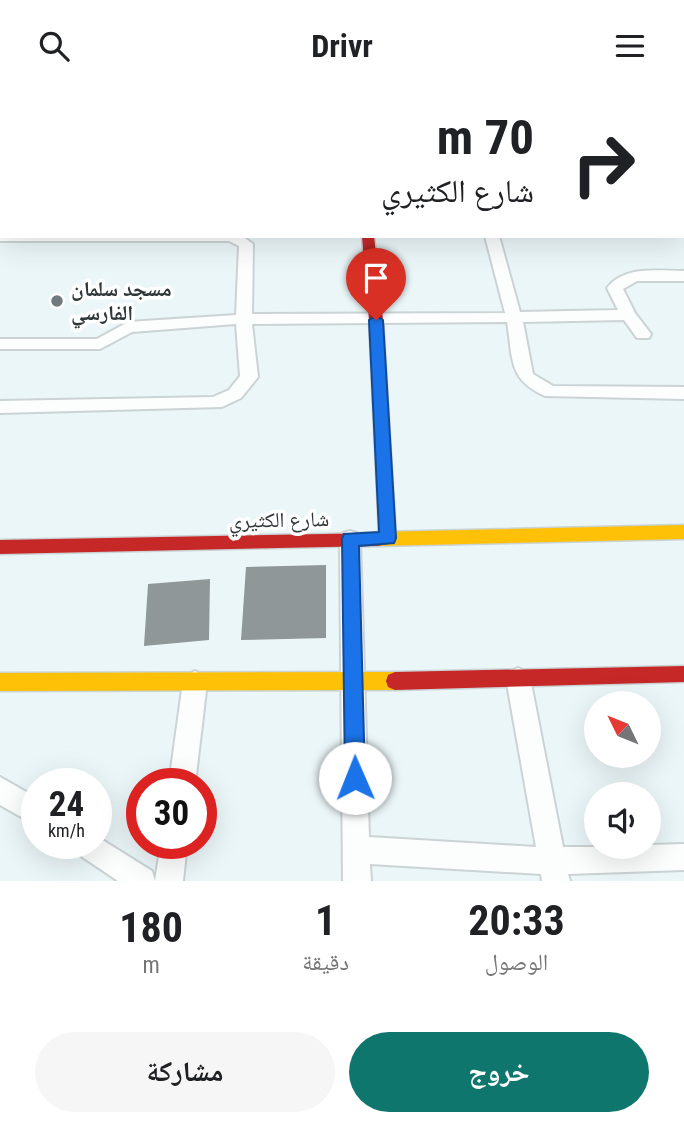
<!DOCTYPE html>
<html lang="ar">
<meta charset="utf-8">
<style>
:root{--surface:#fff;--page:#f6f6f6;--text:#202124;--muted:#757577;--accent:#0f766e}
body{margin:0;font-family:"Roboto Condensed","Noto Naskh Arabic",sans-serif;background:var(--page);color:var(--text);direction:rtl;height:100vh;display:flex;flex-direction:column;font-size:26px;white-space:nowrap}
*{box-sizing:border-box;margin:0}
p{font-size:23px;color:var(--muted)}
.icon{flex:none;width:38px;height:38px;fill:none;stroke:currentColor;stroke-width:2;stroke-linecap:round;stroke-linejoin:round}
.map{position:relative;height:790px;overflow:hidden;direction:ltr}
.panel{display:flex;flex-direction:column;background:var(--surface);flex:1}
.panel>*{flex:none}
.guide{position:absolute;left:0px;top:0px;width:684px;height:147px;box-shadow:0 7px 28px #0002;direction:rtl;background:#fff;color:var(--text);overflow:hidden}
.needle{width:46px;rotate:313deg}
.controls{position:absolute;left:584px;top:600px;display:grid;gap:14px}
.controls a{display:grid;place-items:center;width:77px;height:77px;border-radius:50%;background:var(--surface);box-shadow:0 7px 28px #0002;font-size:35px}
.speed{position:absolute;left:21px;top:677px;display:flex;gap:14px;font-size:35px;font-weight:700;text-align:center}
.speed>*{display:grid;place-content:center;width:91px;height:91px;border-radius:50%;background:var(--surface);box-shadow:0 7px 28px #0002;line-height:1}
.speed small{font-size:18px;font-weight:400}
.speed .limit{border:10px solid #d22;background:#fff;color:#111}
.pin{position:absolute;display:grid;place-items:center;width:60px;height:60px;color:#fff;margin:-72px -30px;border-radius:50% 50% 50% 0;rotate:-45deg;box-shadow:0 0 7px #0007}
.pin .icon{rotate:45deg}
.me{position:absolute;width:77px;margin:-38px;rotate:359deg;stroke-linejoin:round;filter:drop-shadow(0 0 5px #0008)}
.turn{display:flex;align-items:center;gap:24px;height:147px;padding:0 35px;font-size:32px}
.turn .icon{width:91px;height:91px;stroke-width:2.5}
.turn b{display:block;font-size:49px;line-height:60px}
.eta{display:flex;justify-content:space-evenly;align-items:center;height:119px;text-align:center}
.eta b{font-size:42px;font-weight:700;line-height:49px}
.button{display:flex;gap:14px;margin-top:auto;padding:14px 35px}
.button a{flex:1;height:80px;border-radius:42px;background:var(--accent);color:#fff;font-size:28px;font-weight:700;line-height:80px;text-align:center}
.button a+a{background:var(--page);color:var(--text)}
header{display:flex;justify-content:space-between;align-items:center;height:91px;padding:0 35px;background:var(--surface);font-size:32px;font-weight:700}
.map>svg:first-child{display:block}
</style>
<header><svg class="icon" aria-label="menu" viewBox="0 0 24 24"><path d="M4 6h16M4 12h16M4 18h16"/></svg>Drivr<svg class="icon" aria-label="search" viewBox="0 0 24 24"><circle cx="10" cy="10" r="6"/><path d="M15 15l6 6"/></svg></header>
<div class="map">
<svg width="684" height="790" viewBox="0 0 684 790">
<rect width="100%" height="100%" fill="#ebf6f8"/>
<g fill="#8f9798">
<path d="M326 474V547L241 549 246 476Z"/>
<path d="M210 488 209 549 144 555 148 493Z"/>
</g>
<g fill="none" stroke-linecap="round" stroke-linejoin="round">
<g stroke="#cbd3d5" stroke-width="4">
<g id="street">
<path d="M184 0H197L182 2Z"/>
<path d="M229 0H241L228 2Z"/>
<path d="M304 0H318L302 2Z"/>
<path d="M427 0H440L425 2Z"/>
<path d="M465 0H479L481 2H467Z"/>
<path d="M522 0H536L520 2Z"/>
<rect x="582" y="0" width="12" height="2"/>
<path d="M629 0H641L627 2Z"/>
<path d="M684 38V47L682 48V39Z"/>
<rect x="682" y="128" width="2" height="8"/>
<path d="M0 142 2 145H242L253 153 252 223 505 222 485 145H499L520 221 618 219 607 197C625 174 658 180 684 180V190H637L623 198 635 222 651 243 649 247H637L624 229 523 231 533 283 553 295 684 296V308L545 305C508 289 513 267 507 231L252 233 258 286 241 307 222 316 0 322V310L213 306 229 299 240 285 236 233 132 241 100 258H0V248H97L128 231 236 224 239 155 229 150H0Z"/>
<path d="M350 440 357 442 360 448 369 746 536 756 506 587 510 580 518 577 526 580 530 587 563 756H649V754L684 753V779L568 783 570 790H542L541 783 370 773 371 790H343L340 448 343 442Z"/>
<path d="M195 580 203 584 207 591 195 693H169L183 591 187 584Z"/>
<path d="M0 686 37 707V735L0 714Z"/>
<path d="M96 745 152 780 155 790 161 752H187L183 790H118L75 761 71 752H96Z"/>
</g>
</g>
<g stroke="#cbd3d5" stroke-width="3">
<g id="slow">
<rect x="682" y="62" width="2" height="6"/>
<rect x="0" y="65" width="2" height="6"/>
<path d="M684 434V448L377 455 371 453 369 448 371 443 377 441Z"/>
<path d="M395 581 402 584 404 590 402 596 395 599 0 600V582Z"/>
</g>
</g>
<g stroke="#cbd3d5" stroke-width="3">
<g id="jam">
<rect x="349" y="0" width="10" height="2"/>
<path d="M362 145H374L383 229 396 447 394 452 377 455 0 463V449L379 442 369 229Z"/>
<path d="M684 575V591L395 599 388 596 386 590 388 584 395 581Z"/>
</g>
</g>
<use href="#street" fill="#fcfefe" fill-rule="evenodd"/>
<use href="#slow" fill="#ffc107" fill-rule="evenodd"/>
<use href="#jam" fill="#c62828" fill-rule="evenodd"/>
</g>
<path fill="#1a73e8" stroke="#114b97" stroke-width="2" d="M376 225 383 229 396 447 394 452 359 455 365 687 362 694 355 697 348 694 345 687 342 448 344 443 379 441 369 229Z"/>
<circle fill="#717a7c" stroke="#fff" stroke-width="2.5" cx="57" cy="210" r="7"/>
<g text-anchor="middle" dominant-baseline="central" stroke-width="7" stroke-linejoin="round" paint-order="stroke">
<g font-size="21" font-weight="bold" fill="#2f3739" stroke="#fff" text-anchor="start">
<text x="71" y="198">مسجد سلمان<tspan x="71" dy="24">الفارسي</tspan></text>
</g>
<g font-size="21" fill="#2f3739" stroke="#fff">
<text transform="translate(279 429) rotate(-1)">شارع الكثيري</text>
</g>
</g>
</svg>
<div class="controls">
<a><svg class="needle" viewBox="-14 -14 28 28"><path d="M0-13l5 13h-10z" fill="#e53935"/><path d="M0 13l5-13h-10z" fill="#757577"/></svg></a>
<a><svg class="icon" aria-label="sound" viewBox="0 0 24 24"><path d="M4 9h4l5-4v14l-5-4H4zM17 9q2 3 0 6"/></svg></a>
</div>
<div class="speed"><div>24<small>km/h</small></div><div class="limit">30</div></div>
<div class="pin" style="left:376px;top:229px;background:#d93025"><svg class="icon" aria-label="arrive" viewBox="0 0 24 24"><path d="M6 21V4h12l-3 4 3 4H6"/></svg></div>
<svg class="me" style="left:355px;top:687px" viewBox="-20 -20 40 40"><circle r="19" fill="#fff"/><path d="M0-13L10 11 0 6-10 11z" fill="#1a73e8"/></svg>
<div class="guide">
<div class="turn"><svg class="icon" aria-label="right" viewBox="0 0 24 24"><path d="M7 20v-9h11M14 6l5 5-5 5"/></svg><div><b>70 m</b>شارع الكثيري</div></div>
</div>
</div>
<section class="panel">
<div class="eta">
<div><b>20:33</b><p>الوصول</p></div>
<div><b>1</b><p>دقيقة</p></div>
<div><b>180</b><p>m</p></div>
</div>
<div class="button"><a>خروج</a><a>مشاركة</a></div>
</section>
